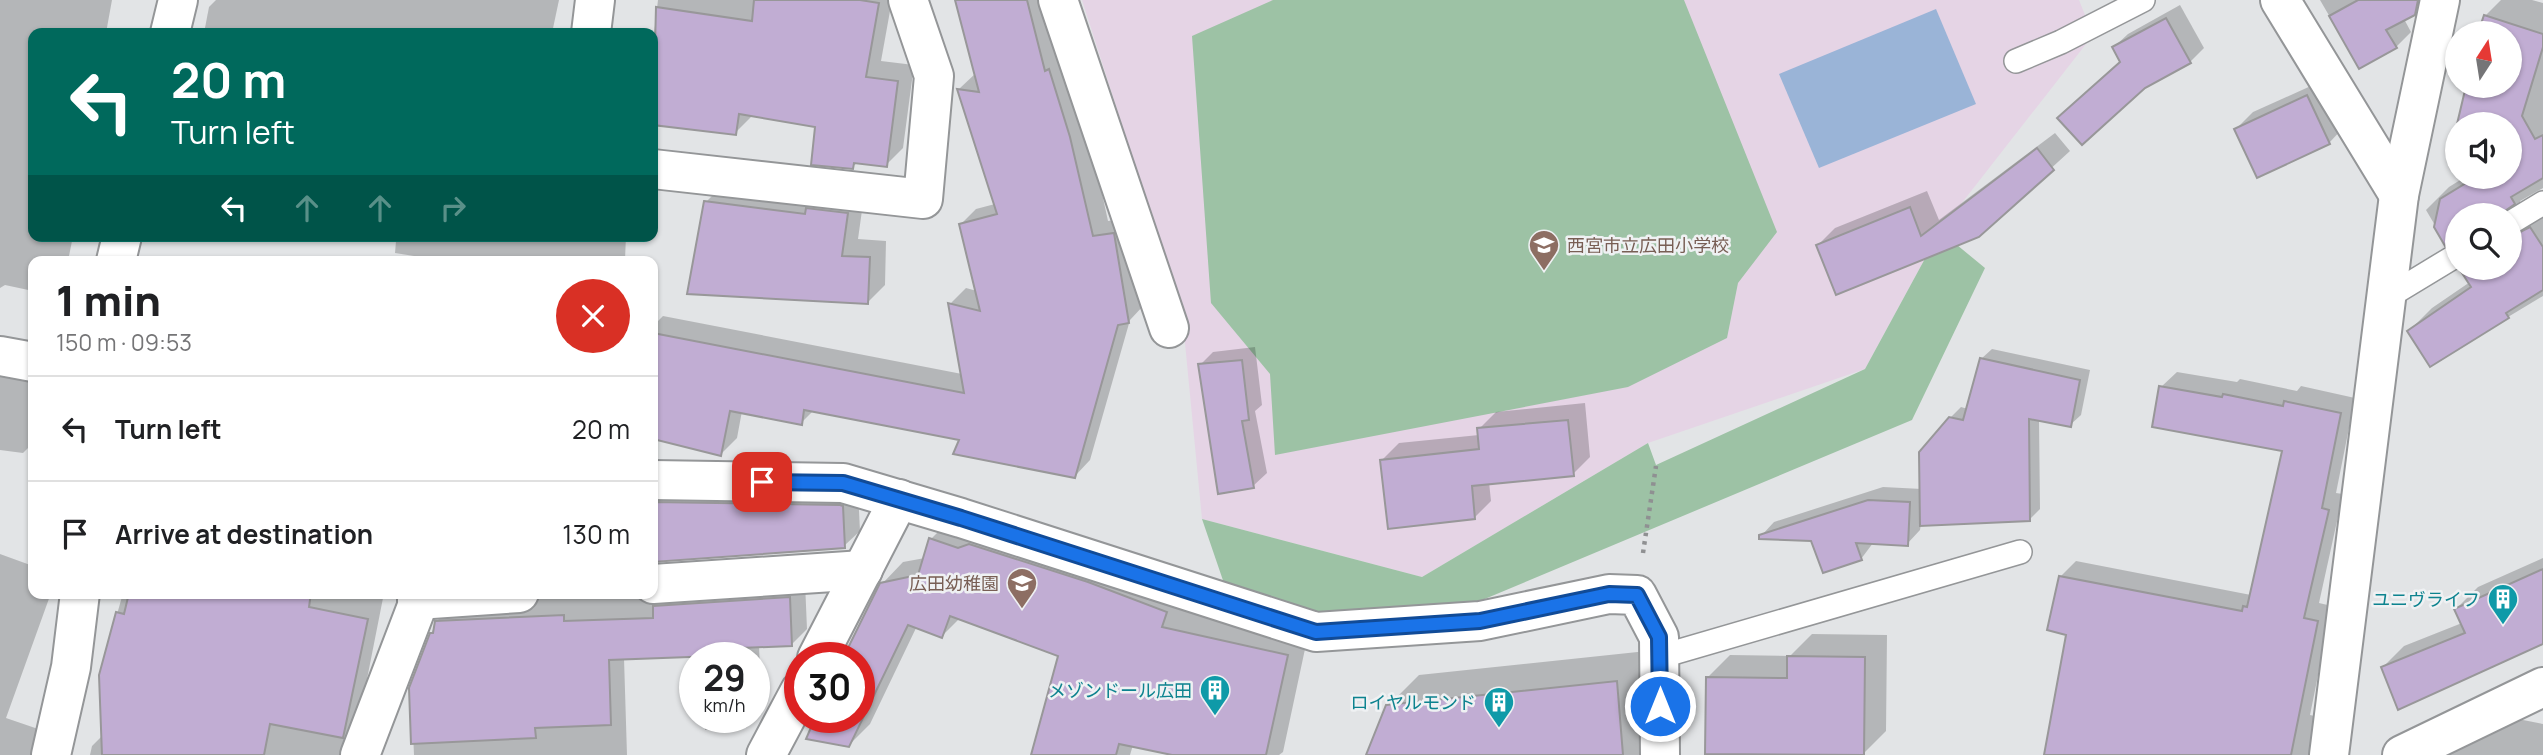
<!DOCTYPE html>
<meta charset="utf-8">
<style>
:root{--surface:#fff;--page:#f6f6f6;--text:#202124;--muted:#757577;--line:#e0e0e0}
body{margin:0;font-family:Manrope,"Noto Sans JP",sans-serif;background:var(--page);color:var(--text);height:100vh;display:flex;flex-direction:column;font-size:26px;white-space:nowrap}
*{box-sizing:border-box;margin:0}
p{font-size:23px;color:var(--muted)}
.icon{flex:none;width:38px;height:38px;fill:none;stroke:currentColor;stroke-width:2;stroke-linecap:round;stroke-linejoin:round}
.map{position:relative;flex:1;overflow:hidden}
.sheet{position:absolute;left:28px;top:256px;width:630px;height:343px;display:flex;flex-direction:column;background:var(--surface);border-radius:14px;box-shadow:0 2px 5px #0004}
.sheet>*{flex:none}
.guide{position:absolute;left:28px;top:28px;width:630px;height:214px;border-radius:14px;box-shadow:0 2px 5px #0004;background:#00695c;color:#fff;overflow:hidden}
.needle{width:46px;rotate:12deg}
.buttons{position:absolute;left:2445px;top:21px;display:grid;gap:14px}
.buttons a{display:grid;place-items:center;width:77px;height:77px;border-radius:50%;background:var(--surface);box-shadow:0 2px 5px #0004;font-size:35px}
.speed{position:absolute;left:679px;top:642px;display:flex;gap:14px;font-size:35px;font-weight:700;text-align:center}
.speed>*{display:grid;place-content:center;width:91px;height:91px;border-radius:50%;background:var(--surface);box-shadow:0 2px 5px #0004;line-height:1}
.speed small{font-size:18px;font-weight:400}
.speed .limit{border:10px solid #d22;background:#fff;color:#111}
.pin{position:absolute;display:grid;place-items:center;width:60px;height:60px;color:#fff;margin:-30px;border-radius:14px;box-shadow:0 4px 10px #0006}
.me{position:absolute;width:77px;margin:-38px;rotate:0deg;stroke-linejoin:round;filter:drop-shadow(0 0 5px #0008)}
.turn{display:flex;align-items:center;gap:24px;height:147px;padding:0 28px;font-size:32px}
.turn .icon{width:91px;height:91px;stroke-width:2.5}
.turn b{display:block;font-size:49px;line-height:60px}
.lanes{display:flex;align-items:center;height:66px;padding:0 28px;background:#0003;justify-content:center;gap:35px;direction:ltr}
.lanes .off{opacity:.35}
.round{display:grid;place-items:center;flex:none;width:74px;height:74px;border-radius:37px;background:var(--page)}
.headline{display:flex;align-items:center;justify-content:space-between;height:119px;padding:0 28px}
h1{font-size:42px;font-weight:800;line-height:52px}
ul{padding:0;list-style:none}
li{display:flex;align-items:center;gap:21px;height:105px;padding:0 28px;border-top:2px solid var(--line)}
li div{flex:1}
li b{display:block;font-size:26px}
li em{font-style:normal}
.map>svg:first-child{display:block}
</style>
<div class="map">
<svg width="2543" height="755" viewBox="0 0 2543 755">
<rect width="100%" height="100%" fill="#e2e4e6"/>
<path fill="#e5d4e5" d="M1082 0H2079L2093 35 1940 231 1865 369 1648 443 1422 577 1202 519 1182 312Z"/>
<g fill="#9dc2a5">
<path d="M1273 0H1684L1777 232 1738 283 1727 338 1628 387 1275 455 1270 374 1211 303 1192 36Z"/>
<path d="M1940 231 1985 268 1912 420 1432 621 1279 613 1228 595 1202 519 1422 577 1648 443 1656 465 1865 369Z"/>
</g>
<path fill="#9ab4d7" d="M1936 9 1976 104 1819 168 1779 74Z"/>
<g fill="#0003">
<path d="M0 0H112L106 33H33V236H73L68 261H33V291L5 285 0 288Z"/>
<path d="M216 0H559L552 33H204L209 7Z"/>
<path d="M658 0H892L881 61 914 65 903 148 886 165 858 162 852 167 817 126 752 116 735 133 653 123V42Z"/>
<path d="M956 0H1046L1086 120 1108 221 1129 218 1144 305 1130 320 1090 460 1075 476 961 439 814 410 801 423 742 411 737 438 721 454 653 438V326L663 316 962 374 950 304 966 288 977 291 961 224 976 209 995 204 959 89 976 73Z"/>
<path d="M2320 0H2421L2422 2 2404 19 2411 32 2396 47 2359 67Z"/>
<path d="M2501 0H2532L2543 3V188L2520 201V206L2543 210V296L2430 364 2409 331 2432 308 2470 282 2462 270 2464 268H2510V215H2457V239L2446 244 2426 210 2449 187 2465 177H2510V124H2459L2469 86H2510V33H2481L2485 16Z"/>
<path d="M2180 5 2204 48 2190 62 2122 61 2114 47 2128 34Z"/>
<path d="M2324 80 2345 126 2329 143 2236 129 2253 112Z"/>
<path d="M2055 133 2070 151 1978 235 1818 245 1835 228 1927 191 1939 220Z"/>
<path d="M723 185 864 196 858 239 886 241 885 285 868 302 706 202Z"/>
<path d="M242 236H259L256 239Z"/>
<path d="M374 236H626L625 260 414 261V256L395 253 396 241Z"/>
<path d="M1255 347 1262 405 1255 411 1267 473 1253 486 1200 365 1213 352Z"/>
<path d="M1992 349 2090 370 2081 415 2070 425 2039 420 2040 509 2030 519 1921 524 1920 530 1907 544 1873 543 1861 559 1813 540 1761 536 1774 522 1883 487 1922 489 1950 418 1961 407 1968 409 1981 359Z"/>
<path d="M0 370 33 375V443L23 453 0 450Z"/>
<path d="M2177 372 2237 382 2240 379 2297 391 2301 386 2355 398 2336 493 2343 494 2319 603 2332 606 2310 715 2324 718 2309 755H2046L2068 633 2060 577 2076 561 2251 595 2284 450 2161 387Z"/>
<path d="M1585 403 1590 457 1573 474 1489 482 1491 501 1474 518 1382 460 1399 443 1479 435V429L1496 412Z"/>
<path d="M653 487 858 491 860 531 844 546 653 560Z"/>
<path d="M952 518 1308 635 1283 752 1279 755H1179L1133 745 1130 755H1033L1060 655 960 618 942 636 917 626 870 724 849 745 808 737 818 718H859V658H846L882 584 903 562 925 558 931 539Z"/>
<path d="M0 554 33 566V593H51L6 718 44 731 35 755H0Z"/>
<path d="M2543 558V642L2383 667 2404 646 2462 623 2456 609 2478 587Z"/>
<path d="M805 582 807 629 792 644 759 646 762 713 746 728 705 730V718H754V658H703V655L624 658 627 755H414L411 688 436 622 452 606 537 600 542 593H653Z"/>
<path d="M123 593H384L352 755H90L92 746 103 735 100 675Z"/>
<path d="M1812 634 1887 635 1886 731 1863 754 1707 678 1730 655 1790 656Z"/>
<path d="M1647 651 1654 755H1369L1388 706 1419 675Z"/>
<path d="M2518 719 2543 724V755H2442Z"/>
</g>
<g fill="#c1add3" stroke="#989799" stroke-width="2">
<path d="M754 0H860L879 3 866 77 898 81 887 167 854 163 853 169 811 165 815 127 739 114 736 135 653 125 656 7 752 21Z"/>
<path d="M955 0H1027L1045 71 1049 69 1070 137 1093 236 1114 233 1129 323 1118 325 1075 478 953 454 959 440 804 410 802 425 730 411 721 456 653 439V333L964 393 948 303 980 311 959 224 997 214 957 89 979 92Z"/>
<path d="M2358 0H2418L2415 15 2386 30 2397 48 2359 69 2329 16Z"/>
<path d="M2484 15 2543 34V47L2522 116 2535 139 2543 135V178L2511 197 2515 204 2499 215H2457V241L2445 246 2434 227 2440 199 2476 177H2510L2512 154 2510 153V124H2457L2466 86H2510V33H2478Z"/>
<path d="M2166 18 2191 63 2145 88 2082 145 2057 118 2120 62 2112 47Z"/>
<path d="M2307 95 2330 144 2257 178 2234 129Z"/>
<path d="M2037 148 2054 170 1979 237 1836 295 1816 245 1910 207 1921 236Z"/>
<path d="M704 201 805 214 806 208 848 213 842 256 870 257 868 304 687 294Z"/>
<path d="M2530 227 2543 247V290L2506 313 2509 318 2430 367 2407 331 2471 287 2460 270 2510 268V237Z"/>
<path d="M1980 358 2080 380 2071 427 2029 419 2030 521 1920 526 1919 452 1949 417 1963 420Z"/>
<path d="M1242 360 1249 420 1242 421 1254 488 1218 494 1198 364Z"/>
<path d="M2159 386 2222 397 2223 394 2283 406 2284 401 2341 413 2322 508 2329 510 2304 618 2318 621 2291 755H2044L2066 635 2047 630 2059 576 2242 611 2243 606 2247 607 2282 451 2152 427Z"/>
<path d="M1568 420 1574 476 1472 486 1475 519 1388 529 1380 460 1479 449 1477 428Z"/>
<path d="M1868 500 1910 502 1908 546 1856 543 1862 560 1823 573 1811 541 1759 539V535Z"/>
<path d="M653 502 840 505 843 506 845 548 653 562Z"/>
<path d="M929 538 958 548 969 544 1088 582 1167 612 1162 627 1288 655 1266 755H1172L1119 744 1116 755H1031L1058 656 950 616 942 638 908 625 849 747 806 739 815 718H859V658H843L880 583 918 575Z"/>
<path d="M2543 569V644L2398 710 2381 667 2465 633 2454 609Z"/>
<path d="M129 593H311L309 607 368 619 343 738 270 724 264 755H102L99 675 116 612 124 614Z"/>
<path d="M790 597 792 646 716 649V656L609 660 611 725 535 728 536 738 411 744 409 688 430 633H433L435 621 564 615V621L653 618V606Z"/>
<path d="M1787 656 1865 657 1864 755 1705 754 1706 677 1787 678Z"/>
<path d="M1617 681 1623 755H1366L1386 705Z"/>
</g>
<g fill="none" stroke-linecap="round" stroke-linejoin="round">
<g stroke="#949698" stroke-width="26">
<g id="service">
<path d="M2016 61 2061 42 2143 0"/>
<path d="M2510 223 2543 203"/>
<path d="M2386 298 2457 255"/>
<path d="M1659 657 2020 552"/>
</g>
</g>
<g stroke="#949698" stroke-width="42">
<g id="minor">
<path d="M1058 0 1169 328"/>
<path d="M2280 0 2399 195"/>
<path d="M170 33 178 0"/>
<path d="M591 33 595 0"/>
<path d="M653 169 923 199 934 76 908 0"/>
<path d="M116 261 122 236"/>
<path d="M653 480 843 483 961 518 1316 632 1480 621 1609 594 1637 595 1659 637 1660 755"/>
<path d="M653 584 863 570"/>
<path d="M417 600 519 593"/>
<path d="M817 658 899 499"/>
<path d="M51 755 71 667 80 593"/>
<path d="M360 755 422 593"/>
<path d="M766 755 800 691"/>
<path d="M2329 755 2399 195 2440 0"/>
<path d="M2402 755 2543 687"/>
</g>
</g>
<g stroke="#949698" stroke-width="42">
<path id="tertiary" d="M0 356 33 362"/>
</g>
<path stroke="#8f9092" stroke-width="4.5" stroke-dasharray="3.5 5" stroke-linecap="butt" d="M1643 553 1656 466"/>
<use href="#service" stroke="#fff" stroke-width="23"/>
<use href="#minor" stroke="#fff" stroke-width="38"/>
<use href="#tertiary" stroke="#fff" stroke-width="38"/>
</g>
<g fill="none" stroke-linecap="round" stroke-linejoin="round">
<g stroke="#114b97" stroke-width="18">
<path id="route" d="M762 482 843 483 961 518 1316 632 1480 621 1609 594 1637 595 1659 637 1660 706"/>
</g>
<use href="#route" stroke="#1a73e8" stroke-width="12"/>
</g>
<defs>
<g id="school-pin" transform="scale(1.575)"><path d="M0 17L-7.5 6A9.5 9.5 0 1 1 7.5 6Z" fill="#8d6e63" stroke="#eff1f3"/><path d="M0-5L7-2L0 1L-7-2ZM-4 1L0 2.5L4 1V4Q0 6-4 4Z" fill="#fff"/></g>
<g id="building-pin" transform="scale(1.575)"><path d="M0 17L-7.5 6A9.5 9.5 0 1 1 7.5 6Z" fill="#0f9aa8" stroke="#eff1f3"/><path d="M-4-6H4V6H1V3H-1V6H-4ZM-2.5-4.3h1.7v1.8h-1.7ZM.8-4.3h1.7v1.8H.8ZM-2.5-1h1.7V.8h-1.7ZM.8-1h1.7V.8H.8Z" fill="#fff"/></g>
</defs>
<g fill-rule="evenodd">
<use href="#school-pin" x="1544" y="245"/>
<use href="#school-pin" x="1022" y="583"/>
<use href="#building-pin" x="2503" y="599"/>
<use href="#building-pin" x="1215" y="690"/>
<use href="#building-pin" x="1499" y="702"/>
</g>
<g text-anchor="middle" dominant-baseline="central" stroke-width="5" stroke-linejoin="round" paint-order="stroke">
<g font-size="18" fill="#785e54" stroke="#eff1f3" text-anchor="start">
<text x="1567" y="245">西宮市立広田小学校</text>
<text x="999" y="583" text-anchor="end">広田幼稚園</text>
</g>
<g font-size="18" fill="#0d838f" stroke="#eff1f3" text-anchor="end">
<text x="2480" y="599">ユニヴライフ</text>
<text x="1192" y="690">メゾンドール広田</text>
<text x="1476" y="702">ロイヤルモンド</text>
</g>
</g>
</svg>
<div class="buttons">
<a><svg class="needle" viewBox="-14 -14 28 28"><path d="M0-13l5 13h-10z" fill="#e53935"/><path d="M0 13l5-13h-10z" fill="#757577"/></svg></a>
<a><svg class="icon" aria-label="sound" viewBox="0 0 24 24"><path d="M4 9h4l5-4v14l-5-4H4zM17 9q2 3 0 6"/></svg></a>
<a><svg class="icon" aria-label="search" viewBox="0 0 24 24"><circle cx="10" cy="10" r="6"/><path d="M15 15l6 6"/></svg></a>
</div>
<div class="speed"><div>29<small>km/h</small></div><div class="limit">30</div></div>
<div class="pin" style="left:762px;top:482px;background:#d93025"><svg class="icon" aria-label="arrive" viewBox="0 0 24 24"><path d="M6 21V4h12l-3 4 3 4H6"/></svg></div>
<svg class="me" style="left:1660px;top:706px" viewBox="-20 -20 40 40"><circle r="17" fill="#1a73e8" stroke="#fff" stroke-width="3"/><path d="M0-11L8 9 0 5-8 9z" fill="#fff"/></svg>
<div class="guide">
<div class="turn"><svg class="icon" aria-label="left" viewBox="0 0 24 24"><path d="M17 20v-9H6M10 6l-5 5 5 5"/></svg><div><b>20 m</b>Turn left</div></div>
<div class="lanes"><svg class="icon" aria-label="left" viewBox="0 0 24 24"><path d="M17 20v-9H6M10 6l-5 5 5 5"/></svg><svg class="icon off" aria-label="ahead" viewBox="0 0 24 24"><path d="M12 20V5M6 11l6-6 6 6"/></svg><svg class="icon off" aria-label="ahead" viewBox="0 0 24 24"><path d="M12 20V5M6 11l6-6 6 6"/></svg><svg class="icon off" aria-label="right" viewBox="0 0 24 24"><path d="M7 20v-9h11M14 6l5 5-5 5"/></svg></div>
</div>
<section class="sheet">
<div class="headline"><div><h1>1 min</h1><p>150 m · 09:53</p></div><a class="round" style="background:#d93025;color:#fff"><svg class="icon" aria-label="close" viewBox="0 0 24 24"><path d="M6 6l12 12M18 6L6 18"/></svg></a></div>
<ul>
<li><svg class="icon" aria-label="left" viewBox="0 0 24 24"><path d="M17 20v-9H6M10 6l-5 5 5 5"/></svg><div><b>Turn left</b></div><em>20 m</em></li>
<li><svg class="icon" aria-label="arrive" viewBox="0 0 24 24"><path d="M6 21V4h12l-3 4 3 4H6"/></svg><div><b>Arrive at destination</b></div><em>130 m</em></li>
</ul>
</section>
</div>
